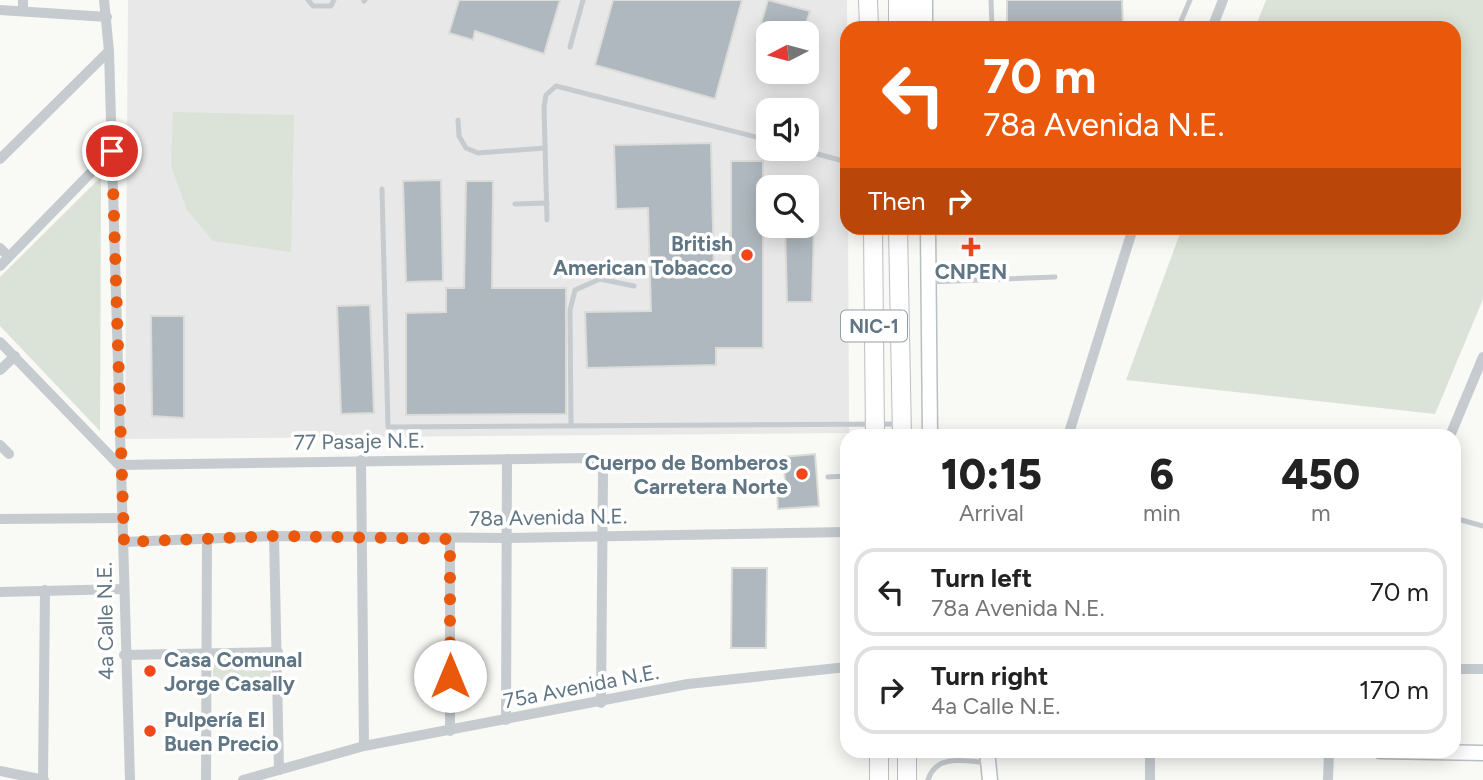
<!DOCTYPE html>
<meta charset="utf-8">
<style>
:root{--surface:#fff;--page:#f6f6f6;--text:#222;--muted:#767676;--line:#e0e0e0}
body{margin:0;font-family:Figtree,sans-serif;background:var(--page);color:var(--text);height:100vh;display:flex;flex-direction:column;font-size:26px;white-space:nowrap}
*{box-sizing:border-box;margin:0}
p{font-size:23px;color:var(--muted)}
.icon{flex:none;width:38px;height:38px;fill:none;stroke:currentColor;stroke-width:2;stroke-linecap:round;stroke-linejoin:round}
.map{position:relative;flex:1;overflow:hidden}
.side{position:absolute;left:840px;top:429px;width:621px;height:329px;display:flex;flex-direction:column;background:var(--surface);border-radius:21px;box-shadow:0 4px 18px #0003}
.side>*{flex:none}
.hud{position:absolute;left:840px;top:21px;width:621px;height:214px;border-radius:21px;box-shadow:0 4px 18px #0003;background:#ea580c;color:#fff;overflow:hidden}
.needle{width:46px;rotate:264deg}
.tools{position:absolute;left:756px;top:21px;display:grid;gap:14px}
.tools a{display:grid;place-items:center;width:63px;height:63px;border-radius:14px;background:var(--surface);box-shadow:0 4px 18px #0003;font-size:35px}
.pin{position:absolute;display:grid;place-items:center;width:60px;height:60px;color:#fff;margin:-30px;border:4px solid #fff;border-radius:50%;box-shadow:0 2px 7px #0007}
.me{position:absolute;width:77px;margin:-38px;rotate:0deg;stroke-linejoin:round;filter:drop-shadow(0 0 5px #0008)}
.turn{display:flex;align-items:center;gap:24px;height:147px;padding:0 28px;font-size:32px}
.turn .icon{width:91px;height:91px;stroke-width:2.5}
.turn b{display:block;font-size:49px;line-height:60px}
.then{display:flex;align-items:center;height:66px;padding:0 28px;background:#0003;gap:14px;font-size:26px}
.eta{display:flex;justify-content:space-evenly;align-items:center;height:119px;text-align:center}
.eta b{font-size:42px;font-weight:800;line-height:49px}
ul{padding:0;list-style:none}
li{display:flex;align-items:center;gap:21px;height:88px;margin:0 14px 10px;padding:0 14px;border:4px solid var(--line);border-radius:21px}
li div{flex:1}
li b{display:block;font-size:26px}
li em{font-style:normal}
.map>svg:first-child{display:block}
</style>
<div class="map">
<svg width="1483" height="780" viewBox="0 0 1483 780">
<rect width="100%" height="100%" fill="#f9f9f6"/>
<path fill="#e7e8e7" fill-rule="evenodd" d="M128 0H847L849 433 125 439ZM768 33H807V72H768ZM768 110H807V149H768ZM768 187H807V226H768Z"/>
<g fill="#dbe2d7">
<path d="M1266 0H1483V299L1435 414 1126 380 1182 228H1454V28H1255Z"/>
<path d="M173 112 294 115 291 252 213 241 187 210 171 166Z"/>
<path d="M101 177 100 431 0 326V277Z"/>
<path d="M271 655 272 688 213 689V656Z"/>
</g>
<g fill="#afb8be" stroke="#dbdbd8" stroke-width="2">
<path d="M459 0H560L544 54 475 31 473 40 449 33Z"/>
<path d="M613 0H742L715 99 595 65Z"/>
<path d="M768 0 810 11 803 33H768V45L756 41Z"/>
<path d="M1007 0H1122L1123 28H1007Z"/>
<path d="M711 143 714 273H731V161H763V348H716V365L587 368 585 312 651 311 648 208 616 209 614 145Z"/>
<path d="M441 180 443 281 406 282 403 181Z"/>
<path d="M466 181H493L492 288H566V414L406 415V313L446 312V288H464Z"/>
<path d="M785 226H814L812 302H787Z"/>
<path d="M370 305 374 413 341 414 337 306Z"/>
<path d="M151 316H184V418L152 416Z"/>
<path d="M815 454 819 506 778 509 777 492 786 491 783 457Z"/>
<path d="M732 568H767L766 648H731Z"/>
</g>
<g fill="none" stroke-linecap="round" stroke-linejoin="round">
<g stroke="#b8bfc3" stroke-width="17">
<g id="secondary">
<path d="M925 0V28"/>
<path d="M928 228 930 436"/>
<path d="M987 751 990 780"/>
<path d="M1380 751 1483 753"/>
</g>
</g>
<g stroke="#bbbfc2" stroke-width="20">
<g id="highway">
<path d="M868 0 869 28"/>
<path d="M909 0 917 28"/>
<path d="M898 28V0"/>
<path d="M873 228 875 436"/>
<path d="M898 228 902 436"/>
<path d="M907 751V780"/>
<path d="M879 780V751"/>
</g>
</g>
<g stroke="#c6cbcf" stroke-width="5">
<path d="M308 0 313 6H331L334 0"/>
<path d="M991 0 992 28"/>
<path d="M364 1 365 0"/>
<path d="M1178 28 1190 0"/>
<path d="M570 47 583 0"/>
<path d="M458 120 459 136 466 148 478 153 545 148"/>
<path d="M799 149 847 162"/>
<path d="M382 189 388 427 899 424"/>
<path d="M515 204 547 203"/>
<path d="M547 220 544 107 546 95 556 86 768 140"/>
<path d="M929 282 1055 277"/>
<path d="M571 426 570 310 575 290 600 279 634 286"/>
<path d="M828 477 847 476"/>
<path d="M1454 518 1483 526"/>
<path d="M928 780C936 753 966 761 988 763"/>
</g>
<g stroke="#c6cbcf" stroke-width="10">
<path d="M23 0V11"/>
<path d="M104 0 109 51 130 780"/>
<path d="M0 10 107 17"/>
<path d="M1212 28 1223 0"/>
<path d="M0 159 109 51"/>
<path d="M0 248 8 256"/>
<path d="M0 266 112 151"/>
<path d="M0 342 119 465 587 458 598 462 603 473 601 703"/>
<path d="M0 370 15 356"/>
<path d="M1068 436 1133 228"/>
<path d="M1450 436 1483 357"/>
<path d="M0 445 9 454"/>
<path d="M361 460 364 746"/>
<path d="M0 519 124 518"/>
<path d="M274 536 279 770"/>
<path d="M124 542 274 536 509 538 847 532"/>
<path d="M0 592 124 589"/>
<path d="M124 655 278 652"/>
<path d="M1454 669H1483"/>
<path d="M506 720 507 459"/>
<path d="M450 731V539"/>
<path d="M0 771 44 780"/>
<path d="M43 780 45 590"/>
<path d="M206 780 207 538"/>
<path d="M243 780 364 746 688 684 847 667"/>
<path d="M1150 780V751"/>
<path d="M1328 780 1329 751"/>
</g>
<use href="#secondary" stroke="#fff" stroke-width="14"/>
<use href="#highway" stroke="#fff" stroke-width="18"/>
</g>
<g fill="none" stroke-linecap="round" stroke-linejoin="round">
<path stroke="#ea580c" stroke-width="12" stroke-dasharray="0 21.6" d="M112 151 124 542 274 536 450 539V676"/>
</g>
<g fill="#f5461a" stroke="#fff" stroke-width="2.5">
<path d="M967.5 236.5h7v7h7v7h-7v7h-7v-7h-7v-7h7z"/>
<circle cx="747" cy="255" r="7"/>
<circle cx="802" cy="474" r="7"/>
<circle cx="150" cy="671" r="7"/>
<circle cx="150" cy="731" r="7"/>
</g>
<g text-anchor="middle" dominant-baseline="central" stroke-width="7" stroke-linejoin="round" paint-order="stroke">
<rect fill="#fff" stroke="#909fa9" stroke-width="2" x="841" y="310.5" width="66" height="31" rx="5"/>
<g font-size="19" font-weight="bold" fill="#617684">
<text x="874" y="326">NIC-1</text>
</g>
<g font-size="21" font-weight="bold" fill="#617684" stroke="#fff" text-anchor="end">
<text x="733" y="243">British<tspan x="733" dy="24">American Tobacco</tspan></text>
<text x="971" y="271" text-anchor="middle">CNPEN</text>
<text x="788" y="462">Cuerpo de Bomberos<tspan x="788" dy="24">Carretera Norte</tspan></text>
<text x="164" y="659" text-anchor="start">Casa Comunal<tspan x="164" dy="24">Jorge Casally</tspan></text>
<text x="164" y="719" text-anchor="start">Pulpería El<tspan x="164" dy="24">Buen Precio</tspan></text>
</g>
<g font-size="21" fill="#617684" stroke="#fff">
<text transform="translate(359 441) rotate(-1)">77 Pasaje N.E.</text>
<text transform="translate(548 517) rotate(-1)">78a Avenida N.E.</text>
<text transform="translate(105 621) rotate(-91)">4a Calle N.E.</text>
<text transform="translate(581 686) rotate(-11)">75a Avenida N.E.</text>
</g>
</g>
</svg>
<div class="tools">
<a><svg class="needle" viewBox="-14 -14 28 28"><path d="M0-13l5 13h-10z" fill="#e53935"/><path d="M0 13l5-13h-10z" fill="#767676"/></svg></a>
<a><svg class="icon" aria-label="sound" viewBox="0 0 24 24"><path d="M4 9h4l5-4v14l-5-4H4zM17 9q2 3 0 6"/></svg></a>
<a><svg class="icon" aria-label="search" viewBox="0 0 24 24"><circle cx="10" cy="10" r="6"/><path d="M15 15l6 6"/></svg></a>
</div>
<div class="pin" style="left:112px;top:151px;background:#d93025"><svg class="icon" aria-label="arrive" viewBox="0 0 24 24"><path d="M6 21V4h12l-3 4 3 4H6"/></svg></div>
<svg class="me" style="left:450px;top:676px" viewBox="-20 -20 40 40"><circle r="19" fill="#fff"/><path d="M0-13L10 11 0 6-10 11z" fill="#ea580c"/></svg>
<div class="hud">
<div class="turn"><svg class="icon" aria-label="left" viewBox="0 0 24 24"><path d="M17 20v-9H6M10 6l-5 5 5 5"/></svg><div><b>70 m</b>78a Avenida N.E.</div></div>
<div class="then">Then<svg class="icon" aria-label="right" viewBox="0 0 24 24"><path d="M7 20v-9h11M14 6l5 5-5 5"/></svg></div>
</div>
<section class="side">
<div class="eta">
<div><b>10:15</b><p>Arrival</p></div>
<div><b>6</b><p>min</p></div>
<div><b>450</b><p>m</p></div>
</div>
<ul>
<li><svg class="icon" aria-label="left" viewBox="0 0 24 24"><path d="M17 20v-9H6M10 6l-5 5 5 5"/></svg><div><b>Turn left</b><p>78a Avenida N.E.</p></div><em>70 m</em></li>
<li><svg class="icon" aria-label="right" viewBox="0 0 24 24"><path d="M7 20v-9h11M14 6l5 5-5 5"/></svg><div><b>Turn right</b><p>4a Calle N.E.</p></div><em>170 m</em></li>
</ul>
</section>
</div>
